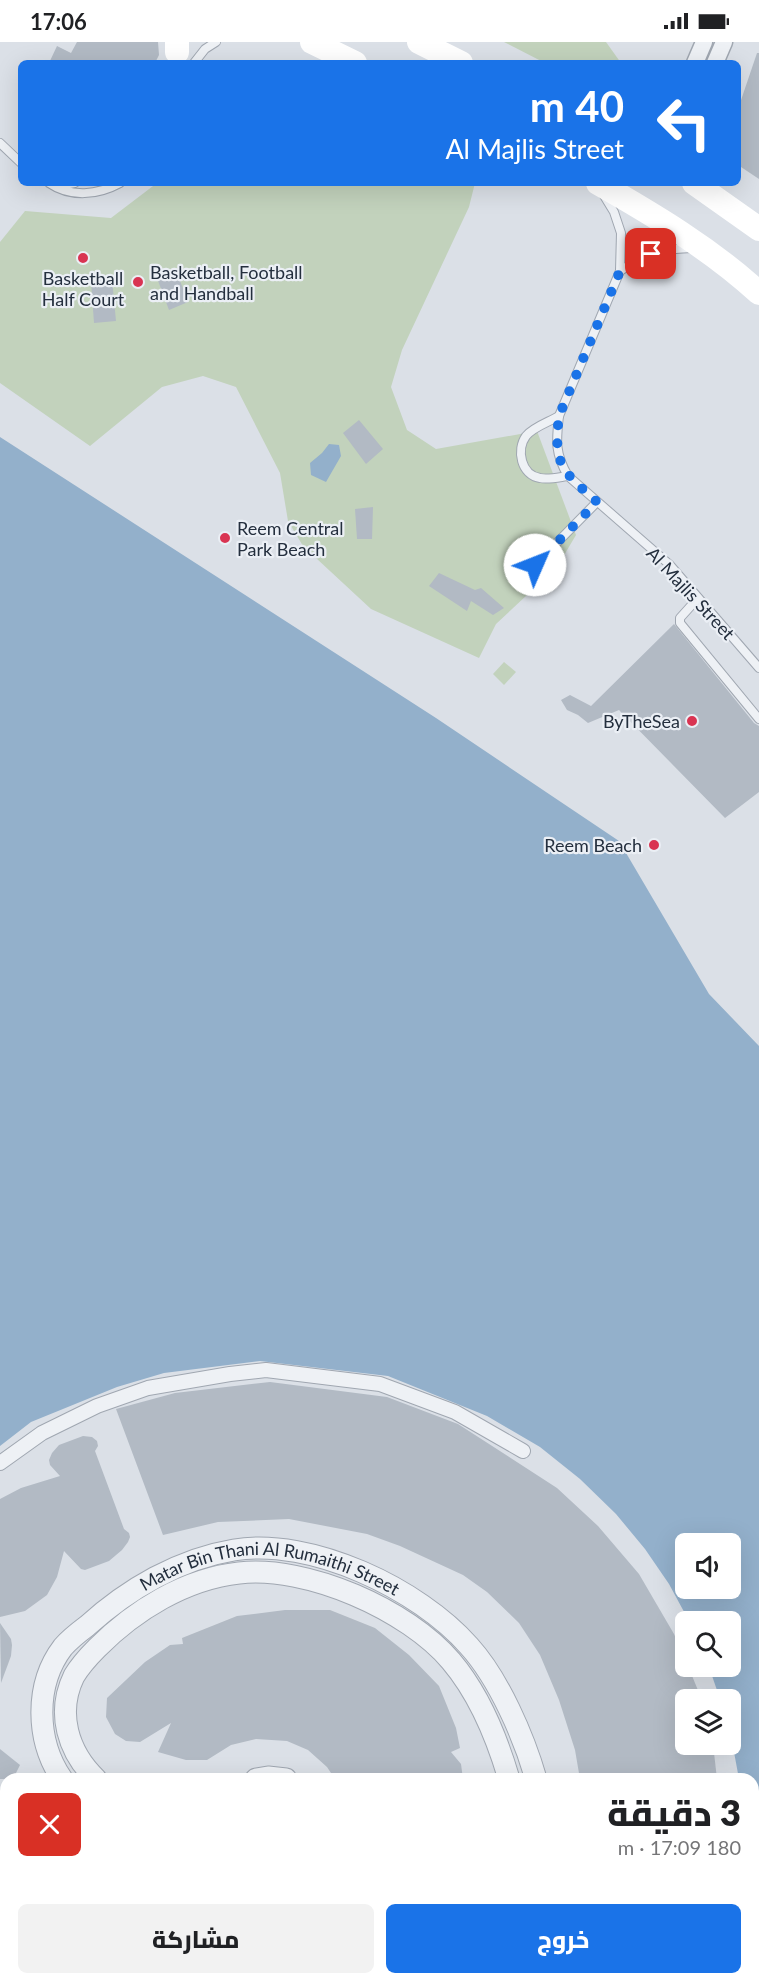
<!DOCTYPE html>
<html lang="ar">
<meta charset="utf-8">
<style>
:root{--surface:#fff;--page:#f2f2f2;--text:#202124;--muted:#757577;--accent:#1a73e8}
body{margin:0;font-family:Lato,Cairo,sans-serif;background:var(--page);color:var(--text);direction:rtl;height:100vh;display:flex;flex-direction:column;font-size:22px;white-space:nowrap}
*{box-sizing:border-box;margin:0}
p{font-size:20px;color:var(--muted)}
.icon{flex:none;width:33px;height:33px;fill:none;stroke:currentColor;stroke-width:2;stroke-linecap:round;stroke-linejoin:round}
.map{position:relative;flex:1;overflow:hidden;direction:ltr}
.drawer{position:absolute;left:0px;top:1731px;width:759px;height:212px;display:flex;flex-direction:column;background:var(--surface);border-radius:18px 18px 0 0;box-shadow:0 6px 24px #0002;direction:rtl}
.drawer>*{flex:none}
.hud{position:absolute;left:18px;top:18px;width:723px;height:126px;border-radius:9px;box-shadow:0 6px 24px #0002;direction:rtl;background:#1a73e8;color:#fff;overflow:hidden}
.fabs{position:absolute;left:675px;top:1491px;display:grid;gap:12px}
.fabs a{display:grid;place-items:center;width:66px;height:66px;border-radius:9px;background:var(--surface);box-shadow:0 6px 24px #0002;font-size:30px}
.pin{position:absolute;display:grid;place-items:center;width:51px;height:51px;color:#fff;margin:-26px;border-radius:12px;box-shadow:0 3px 9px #0006}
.me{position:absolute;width:66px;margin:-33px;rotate:46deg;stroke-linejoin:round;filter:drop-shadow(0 0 4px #0008)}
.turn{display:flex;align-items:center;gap:21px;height:126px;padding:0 18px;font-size:27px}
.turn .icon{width:78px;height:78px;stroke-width:2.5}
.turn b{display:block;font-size:42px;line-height:51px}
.round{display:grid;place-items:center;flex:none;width:63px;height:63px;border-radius:9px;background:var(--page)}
.headline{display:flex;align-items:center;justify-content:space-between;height:102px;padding:0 18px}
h1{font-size:36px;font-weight:800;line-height:45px}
.primary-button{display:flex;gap:12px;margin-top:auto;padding:12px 18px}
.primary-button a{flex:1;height:69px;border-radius:9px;background:var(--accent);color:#fff;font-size:24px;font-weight:800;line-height:69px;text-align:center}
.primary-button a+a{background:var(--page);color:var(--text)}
.status{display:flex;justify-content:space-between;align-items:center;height:42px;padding:0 30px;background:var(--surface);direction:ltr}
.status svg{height:16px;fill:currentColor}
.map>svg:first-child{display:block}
</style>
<div class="status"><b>17:06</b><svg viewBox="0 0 49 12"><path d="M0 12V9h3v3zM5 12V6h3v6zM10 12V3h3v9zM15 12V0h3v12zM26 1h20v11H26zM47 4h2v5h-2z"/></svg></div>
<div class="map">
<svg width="759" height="1942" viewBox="0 0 759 1942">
<rect width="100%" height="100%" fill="#dbe0e7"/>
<g fill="#c2d2bc">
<path d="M504 0H606L621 21H545Z"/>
<path d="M157 141H475L469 165 402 308 391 345 407 388 436 407 537 389 576 493 557 525 496 582 479 616 371 567 303 504 288 479 280 431 236 345 203 334 162 345 90 404 0 341V200L25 169 111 176Z"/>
<path d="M504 620 516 630 504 643 493 632Z"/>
</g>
<g fill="#93b0cb" fill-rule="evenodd">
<path d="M0 395 436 676 619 799 709 952 759 1004V1764H753V1737H739L731 1694 730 1658 720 1657 709 1625 730 1624V1580L689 1579 669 1542 645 1507 616 1472 580 1437 540 1405 487 1374 388 1334 260 1319 164 1331 117 1345 31 1380 0 1404ZM686 1502H730V1546H686Z"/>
<path d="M329 402 339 403 341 414 326 440 311 433 310 421 322 411Z"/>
<path d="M0 1936H6L109 1942H0Z"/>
</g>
<g fill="#b2bac4">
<path d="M77 0H158L159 13 155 21H49L57 4 71 11Z"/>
<path d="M757 11H759V137L738 123V67Z"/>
<path d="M176 228 188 260 169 268 157 236Z"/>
<path d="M112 237 116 279 94 281 91 239Z"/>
<path d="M359 378 383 407 366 422 343 391Z"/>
<path d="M373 465 372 497H357L355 467Z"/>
<path d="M439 531 475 548 481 546 504 566 493 573 471 559 467 569 429 544Z"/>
<path d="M674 582 754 681 759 684V750L725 776 619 668 588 681 578 673 567 668 561 658 570 653 591 664Z"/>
<path d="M270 1340 387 1355 458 1382 557 1446 598 1484 639 1532 674 1592 686 1620V1624H688L702 1658H686V1702H713L717 1737H580L575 1708 559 1658 540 1613 519 1581 487 1550 463 1533 400 1504 367 1492 289 1477 218 1480 163 1493 116 1367 175 1351Z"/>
<path d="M83 1394 92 1395 97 1399 98 1404 95 1409 124 1487 129 1491 130 1495 128 1500 122 1508 109 1519 85 1528 81 1527 64 1509 57 1535 47 1553 25 1569 0 1575V1457L21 1446 60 1434 50 1423 49 1418 52 1411 59 1403Z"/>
<path d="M285 1568H330L375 1586 409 1613 439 1644 456 1686 460 1706 451 1710 461 1722 463 1737H335L327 1725 308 1708 287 1699 256 1697 231 1703 207 1718H186L158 1710 171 1681 140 1700 126 1699 115 1692 106 1675 107 1656 145 1620 170 1603 183 1602 182 1596 237 1574Z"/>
<path d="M0 1581 11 1597 12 1603 11 1614 1 1641Z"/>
<path d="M0 1707 20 1723 13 1737H0Z"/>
</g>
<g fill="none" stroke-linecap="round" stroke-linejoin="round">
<g stroke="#a0a7b1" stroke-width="10">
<g id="service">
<path d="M194 21 205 7 216 0"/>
<path d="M0 101 21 121"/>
<path d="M49 141C71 156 98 153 120 141"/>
<path d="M58 144 75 141"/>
<path d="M603 152 614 170 621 191 620 229 559 374C556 399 555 412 568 434L670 523 759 626"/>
<path d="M620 229C647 211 660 207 692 206"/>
<path d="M559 374C549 380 533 385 526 394 516 408 521 433 540 436 548 438 560 435 568 434"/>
<path d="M535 523 597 460"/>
<path d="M698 556 680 576V581L759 677"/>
</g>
</g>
<g stroke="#a0a7b1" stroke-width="16">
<g id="pedestrian">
<path d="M0 1421 42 1391 97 1364 148 1346 230 1332 266 1328 380 1342 455 1370 523 1409"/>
<path d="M0 1916H6"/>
</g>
</g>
<g stroke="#a0a7b1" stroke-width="19">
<g id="minor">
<path d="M695 21 704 0"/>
<path d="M715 21 724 0"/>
<path d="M399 1936 410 1942"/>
</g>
</g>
<g stroke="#a0a7b1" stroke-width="23">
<g id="tertiary">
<path id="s1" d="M62 1737C36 1699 34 1643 63 1605 70 1597 79 1590 87 1584 128 1547 179 1517 234 1508 311 1495 419 1547 469 1604 499 1637 524 1695 536 1737"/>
<path d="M96 1737C68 1710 56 1671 74 1634 80 1624 89 1614 97 1606 135 1568 185 1537 239 1531 307 1523 408 1568 451 1619 479 1652 497 1696 509 1737"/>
<path d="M256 1737 268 1735 286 1737"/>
<path d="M464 1936 472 1942"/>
<path d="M544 1936 553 1942"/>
</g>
</g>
<use href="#service" stroke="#eef1f5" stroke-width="8"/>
<use href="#pedestrian" stroke="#eef1f5" stroke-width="14"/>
<use href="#minor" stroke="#eef1f5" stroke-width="16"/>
<use href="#tertiary" stroke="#eef1f5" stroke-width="21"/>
<g stroke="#fff" stroke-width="24">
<path d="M177 0V10"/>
<path d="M312 0 355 21"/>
<path d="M419 0 461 21"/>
<path d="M598 141C654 173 711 207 759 251"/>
<path d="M694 141 759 187"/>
</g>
</g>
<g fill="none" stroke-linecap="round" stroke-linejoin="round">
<path stroke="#1a73e8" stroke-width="10" stroke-dasharray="0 18" d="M535 523 597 460C562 428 553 424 559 374L620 229 642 214 651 212"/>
</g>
<g fill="#d93452" stroke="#ebeff5" stroke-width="2">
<circle cx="83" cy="216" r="6"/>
<circle cx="138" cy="240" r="6"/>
<circle cx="225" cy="496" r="6"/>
<circle cx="692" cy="679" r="6"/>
<circle cx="654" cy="803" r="6"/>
</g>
<g text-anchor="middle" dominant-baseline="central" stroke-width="4.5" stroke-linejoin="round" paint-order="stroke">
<g font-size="18" fill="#242f3e" stroke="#ebeff5" text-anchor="start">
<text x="150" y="230">Basketball, Football<tspan x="150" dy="21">and Handball</tspan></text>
<text x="83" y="236" text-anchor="middle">Basketball<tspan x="83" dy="21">Half Court</tspan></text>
<text x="237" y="486">Reem Central<tspan x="237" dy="21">Park Beach</tspan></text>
<text x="680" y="679" text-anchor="end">ByTheSea</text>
<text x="642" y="803" text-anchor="end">Reem Beach</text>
</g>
<g font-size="18" fill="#242f3e" stroke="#ebeff5">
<text transform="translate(691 551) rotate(47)">Al Majlis Street</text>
<text stroke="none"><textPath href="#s1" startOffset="376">Matar Bin Thani Al Rumaithi Street</textPath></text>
</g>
</g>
</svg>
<div class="fabs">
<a><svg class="icon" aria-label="sound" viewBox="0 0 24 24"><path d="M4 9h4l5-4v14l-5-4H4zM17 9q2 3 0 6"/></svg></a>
<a><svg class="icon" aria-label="search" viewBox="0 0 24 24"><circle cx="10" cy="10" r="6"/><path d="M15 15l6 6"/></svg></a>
<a><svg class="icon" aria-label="layers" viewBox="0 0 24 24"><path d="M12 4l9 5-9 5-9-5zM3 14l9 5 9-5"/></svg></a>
</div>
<div class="pin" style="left:651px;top:212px;background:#d93025"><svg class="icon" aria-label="arrive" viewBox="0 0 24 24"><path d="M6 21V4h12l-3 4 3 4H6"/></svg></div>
<svg class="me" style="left:535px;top:523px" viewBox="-20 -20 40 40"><circle r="19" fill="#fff"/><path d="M0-13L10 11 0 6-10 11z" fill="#1a73e8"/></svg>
<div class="hud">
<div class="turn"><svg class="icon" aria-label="left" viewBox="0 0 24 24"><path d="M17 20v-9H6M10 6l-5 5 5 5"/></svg><div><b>40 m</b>Al Majlis Street</div></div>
</div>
<section class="drawer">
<div class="headline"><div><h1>3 دقيقة</h1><p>180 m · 17:09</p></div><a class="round" style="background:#d93025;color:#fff"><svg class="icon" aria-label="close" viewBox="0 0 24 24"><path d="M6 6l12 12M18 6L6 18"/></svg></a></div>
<div class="primary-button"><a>خروج</a><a>مشاركة</a></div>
</section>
</div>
